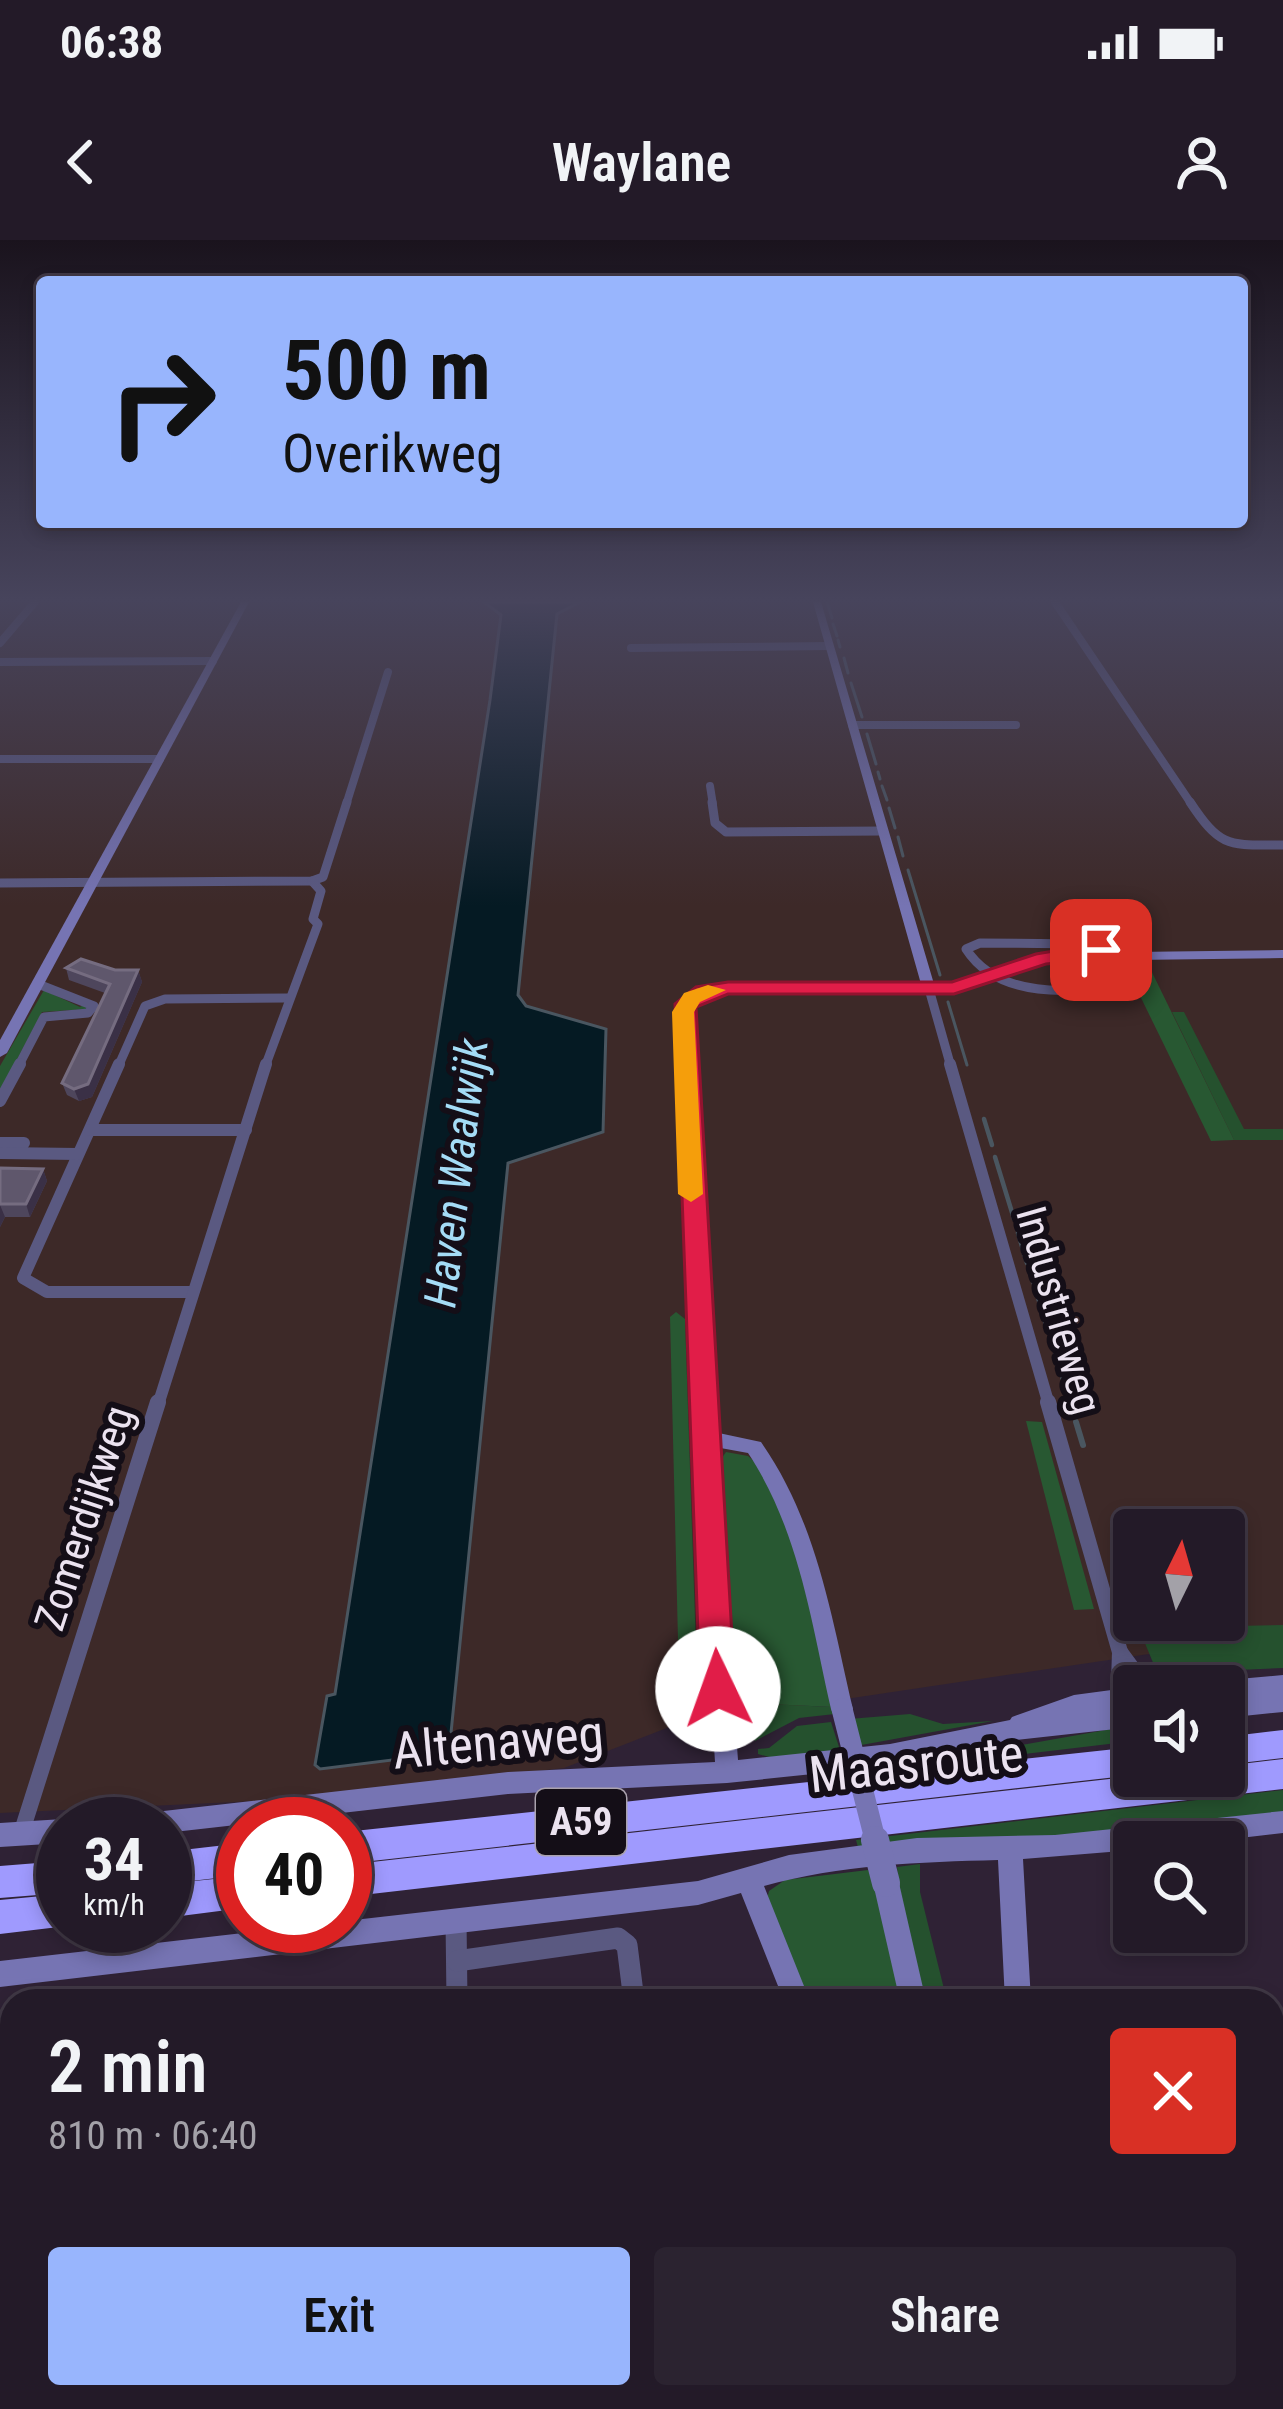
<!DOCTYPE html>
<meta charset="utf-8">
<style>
:root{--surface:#231a28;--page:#2b2330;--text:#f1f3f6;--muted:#a3a1a8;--line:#403845;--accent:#98b5fd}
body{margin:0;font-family:"Roboto Condensed",sans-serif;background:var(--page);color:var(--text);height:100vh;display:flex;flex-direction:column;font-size:45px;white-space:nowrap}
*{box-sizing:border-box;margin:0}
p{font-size:39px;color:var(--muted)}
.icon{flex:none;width:66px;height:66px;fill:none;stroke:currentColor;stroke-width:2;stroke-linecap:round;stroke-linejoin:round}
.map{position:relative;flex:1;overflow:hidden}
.side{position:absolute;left:0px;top:1749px;width:1284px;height:420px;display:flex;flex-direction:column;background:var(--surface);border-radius:36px 36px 0 0;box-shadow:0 6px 18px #0003,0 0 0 3px var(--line)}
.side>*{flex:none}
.top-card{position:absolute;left:36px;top:36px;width:1212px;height:252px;border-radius:12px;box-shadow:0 6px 18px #0003,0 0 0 3px var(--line);background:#98b5fd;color:#111;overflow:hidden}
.needle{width:78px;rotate:5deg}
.tools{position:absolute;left:1113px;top:1269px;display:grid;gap:24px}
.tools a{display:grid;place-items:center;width:132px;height:132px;border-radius:12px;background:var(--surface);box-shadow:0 6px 18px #0003,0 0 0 3px var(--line);font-size:60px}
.speed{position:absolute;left:36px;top:1557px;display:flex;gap:24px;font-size:60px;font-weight:700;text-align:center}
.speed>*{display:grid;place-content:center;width:156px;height:156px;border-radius:50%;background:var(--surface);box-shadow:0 6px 18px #0003,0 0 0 3px var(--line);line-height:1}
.speed small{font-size:30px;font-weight:400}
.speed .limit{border:18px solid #d22;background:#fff;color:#111}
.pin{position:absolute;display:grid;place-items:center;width:102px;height:102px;color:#fff;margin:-51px;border-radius:24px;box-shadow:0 6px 18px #0006}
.me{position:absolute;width:132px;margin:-66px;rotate:357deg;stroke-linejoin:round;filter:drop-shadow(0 0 9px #0008)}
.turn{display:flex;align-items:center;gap:42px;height:252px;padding:0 48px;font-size:54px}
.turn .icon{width:156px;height:156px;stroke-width:2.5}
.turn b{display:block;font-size:84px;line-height:102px}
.round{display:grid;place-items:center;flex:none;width:126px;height:126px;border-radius:12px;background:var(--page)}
.headline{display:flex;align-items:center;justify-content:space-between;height:204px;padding:0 48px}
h1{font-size:72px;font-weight:600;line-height:90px}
.primary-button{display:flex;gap:24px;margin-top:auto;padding:24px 48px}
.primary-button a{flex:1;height:138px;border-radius:12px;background:var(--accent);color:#111;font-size:48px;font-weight:600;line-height:138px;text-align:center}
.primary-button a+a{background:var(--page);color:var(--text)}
.status{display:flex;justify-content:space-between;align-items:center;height:84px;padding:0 60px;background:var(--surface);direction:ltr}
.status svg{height:33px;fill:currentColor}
header{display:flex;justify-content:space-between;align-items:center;height:156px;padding:0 48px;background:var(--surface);font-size:54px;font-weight:600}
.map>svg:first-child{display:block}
</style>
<div class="status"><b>06:38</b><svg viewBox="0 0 49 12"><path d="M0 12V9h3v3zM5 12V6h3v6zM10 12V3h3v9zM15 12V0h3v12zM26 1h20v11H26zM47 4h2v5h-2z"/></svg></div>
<header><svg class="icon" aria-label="back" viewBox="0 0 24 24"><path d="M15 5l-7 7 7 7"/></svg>Waylane<svg class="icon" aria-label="person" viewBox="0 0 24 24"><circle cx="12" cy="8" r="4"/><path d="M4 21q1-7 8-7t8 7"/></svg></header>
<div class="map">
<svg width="1283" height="2169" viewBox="0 0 1283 2169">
<rect width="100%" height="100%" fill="#2f2235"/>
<path fill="#3d2928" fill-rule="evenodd" d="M0 362H1283V1394L677 1484 564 1528 280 1560 0 1573ZM1134 1290H1224V1380H1134Z"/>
<g fill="#25512e">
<path d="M1172 772H1184L1244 889H1283V900H1234Z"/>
<path d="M1283 1385V1428L1170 1433 1154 1425 1142 1396 1181 1394 1184 1387Z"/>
<path d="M727 1462 833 1467 835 1474 799 1478 755 1501Z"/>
<path d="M910 1474 943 1484 993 1481 856 1506 849 1479Z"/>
<path d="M831 1482 840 1510 776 1519 758 1514V1509L769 1508 797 1486Z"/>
<path d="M1134 1485V1501L863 1533Z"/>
<path d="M1283 1550V1572L1065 1598 859 1611 856 1600Z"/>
<path d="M920 1624V1652L947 1761H924L899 1645 897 1627Z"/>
</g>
<g fill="#285832">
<path d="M1146 720 1234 900 1211 901 1123 721Z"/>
<path d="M44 750 80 767 87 762 88 769 42 772 0 852V826Z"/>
<path d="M676 1072 685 1079 696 1409 687 1416 678 1400 670 1077Z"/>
<path d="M1026 1181 1042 1182 1094 1369 1074 1370Z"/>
<path d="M726 1212 748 1216C791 1249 819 1410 833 1467L727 1462 715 1228Z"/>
<path d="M868 1630 878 1648 901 1761H805L767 1659 769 1651 785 1640Z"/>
</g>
<path fill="#051a23" stroke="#4a5660" stroke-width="3" d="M484 362H580L557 374 518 755 526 766 606 789 603 892 508 923 449 1513 320 1529 315 1525 327 1456 335 1454 490 460 501 375Z"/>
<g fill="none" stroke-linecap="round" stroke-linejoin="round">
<g stroke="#4a5660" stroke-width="3">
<path d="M827 362 832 378"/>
<path d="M833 384 837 396"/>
<path d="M838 400 840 407"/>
<path d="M844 418 848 433"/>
<path d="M851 443 862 477"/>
<path d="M867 494 876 524"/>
<path d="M878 532 880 539"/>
<path d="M882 546 887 560"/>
<path d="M889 568 895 588"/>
<path d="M898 597 903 616"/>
<path d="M908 630 940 735"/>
<path d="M948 762 967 825"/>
</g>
<g stroke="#4a5660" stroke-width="4.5">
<path d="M984 879 992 905"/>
<path d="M995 917 1014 979"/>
<path d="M1018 993 1027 1023"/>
<path d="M1032 1037 1047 1088"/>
<path d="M1054 1108 1069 1161"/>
</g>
<g stroke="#4a5660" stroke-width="6">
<path d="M1076 1182 1083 1205"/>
<path d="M1117 1318 1134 1376"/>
</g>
<g stroke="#5a5981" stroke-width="8">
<path d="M1055 362 1192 565"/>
<path d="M0 403 35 362"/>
<path d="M631 408 829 406"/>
<path d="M0 422 213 421"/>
<path d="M852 485H1016"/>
<path d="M0 519H160"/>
<path d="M710 546 713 565"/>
<path d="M346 565 388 432"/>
</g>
<g stroke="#5a5981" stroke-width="9">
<path d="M712 562 715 583 726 592 883 591"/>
<path d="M1190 562C1221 609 1229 605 1283 605"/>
<path d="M0 643 312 641 323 637 347 562"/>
<path d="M980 703 1085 704 1114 719 1118 745C1067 754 997 757 966 709Z"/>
<path d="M929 749 951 827"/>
<path d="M18 827 44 777 88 773 94 766 38 744"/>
<path d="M118 827 145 766 165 759 287 758"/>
<path d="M265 827 318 684 313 679 321 651 312 641"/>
</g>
<g stroke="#5a5981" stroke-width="12">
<path d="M119 824 23 1038 47 1052H193"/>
<path d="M950 824 1049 1165"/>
<path d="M0 861 20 824"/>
<path d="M90 890H246"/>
<path d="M0 903H24"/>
<path d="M0 913 78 914"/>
<path d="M158 1165 266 824"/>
</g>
<g stroke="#5a5981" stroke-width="16">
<path d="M1048 1162 1120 1412 1119 1441 1134 1466"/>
<path d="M1120 1412 1145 1446"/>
<path d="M21 1594 158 1162"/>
</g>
<g stroke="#5a5981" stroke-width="21">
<path d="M456 1680 457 1761"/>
<path d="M457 1721 618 1698 627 1705 634 1761"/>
<path d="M1272 1910 1283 1909"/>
<path d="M0 2112H12"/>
<path d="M1224 2157 1227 2169"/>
<path d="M214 2169 216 2157"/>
</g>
<g fill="#7674b3" fill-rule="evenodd">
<path d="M241 362H249L7 813 0 817V800Z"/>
<path d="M813 362H821L934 744H953L1053 713 1283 710V718L1054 721 954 752H727L696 760 690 772 714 1192 761 1202C817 1282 831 1375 853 1469L850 1476 842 1479 834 1476 831 1469C811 1381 799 1290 748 1213L715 1207 738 1520 890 1504 1010 1480 1012 1477 1074 1455 1134 1447V1487L999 1502 890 1526 727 1543 508 1554 165 1593V1584H134L137 1576 146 1573 508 1532 715 1522 695 1198 676 772 686 754 727 744H921Z"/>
<path d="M1283 1435V1472L1224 1478V1446H1214L1216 1441Z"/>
<path d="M1283 1571V1593L1206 1602H1134V1610L1023 1619 1031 1761H1005L998 1620C921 1622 839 1625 764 1646L810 1761H784L741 1653 698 1665 0 1747V1721L303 1686H345V1681L698 1641 789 1615 917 1598 1055 1595Z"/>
<path d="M63 1579 72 1584H63V1603L0 1607V1583Z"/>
<path d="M886 1631 895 1634 899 1643 926 1761H900L873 1643 877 1634Z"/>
<path d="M961 2157H993L995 2169H963Z"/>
</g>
<g fill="#9f9afe" fill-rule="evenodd">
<path d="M1283 1490V1518L1224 1525V1497Z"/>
<path d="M1134 1507V1535L345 1624V1592Z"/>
<path d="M1283 1519V1549L345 1657V1625L1136 1536H1224V1526Z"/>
<path d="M243 1603V1635L165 1644V1612Z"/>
<path d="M63 1621V1653L0 1658V1626Z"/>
<path d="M243 1636V1668L165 1678V1644Z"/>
<path d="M63 1654V1686H67L0 1694V1660Z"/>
</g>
<path stroke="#7674b3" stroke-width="21" d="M842 1469 876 1603"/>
<path stroke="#7674b3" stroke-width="28" d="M875 1600 886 1643"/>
</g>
<g fill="#4e465c">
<path d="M66 728 138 730 142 742 92 857 79 861 67 855 62 843 105 753 69 740Z"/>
<path d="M0 928 43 929 47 941 30 977H5L0 987Z"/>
</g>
<g fill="#3a3046">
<path d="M138 730 142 742 92 857 79 861 74 849Z"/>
<path d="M43 929 47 941 30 977 26 964Z"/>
<path d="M0 965 5 977 0 987Z"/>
</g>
<g fill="#5f576c" stroke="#756c80" stroke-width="3">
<path d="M81 719 115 730H138L88 844 74 849 62 843 110 744 66 728Z"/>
<path d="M0 928 43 929 26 964H0Z"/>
</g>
<linearGradient id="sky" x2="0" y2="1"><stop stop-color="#1a131d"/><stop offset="0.54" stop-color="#47445c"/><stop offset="1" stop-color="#47445c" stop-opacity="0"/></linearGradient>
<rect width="1283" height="666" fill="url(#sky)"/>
<path fill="#e11d48" stroke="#92132f" stroke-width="3" d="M1101 703 1114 709V718L1046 724 954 754H728L696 767 735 1449 730 1459 718 1464 705 1459 700 1449 675 764 696 747 728 742H952L1036 714Z"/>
<path fill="#f59e0b" d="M708 745 726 750 700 762 694 772 703 954 691 962 678 954 672 772 684 753Z"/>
<g text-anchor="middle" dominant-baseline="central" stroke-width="12" stroke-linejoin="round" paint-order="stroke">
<rect fill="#140e17" stroke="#aaa2ae" stroke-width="3" x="536" y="1549" width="90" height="66" rx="9"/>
<g font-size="39" font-weight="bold" fill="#ebe2ef">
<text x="581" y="1582">A59</text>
</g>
<g font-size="42" fill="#ebe2ef" stroke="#140e17">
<text transform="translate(1059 1070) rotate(74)">Industrieweg</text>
<text transform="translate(84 1278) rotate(-72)">Zomerdijkweg</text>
</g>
<g font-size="45" font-style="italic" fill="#a4dcf6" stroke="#140e17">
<text transform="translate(456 933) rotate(-83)">Haven Waalwijk</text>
</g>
<g font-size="51" fill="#ebe2ef" stroke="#140e17">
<text transform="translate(498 1502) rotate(-5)">Altenaweg</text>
<text transform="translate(916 1524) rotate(-6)">Maasroute</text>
</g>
</g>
</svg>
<div class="tools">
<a><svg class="needle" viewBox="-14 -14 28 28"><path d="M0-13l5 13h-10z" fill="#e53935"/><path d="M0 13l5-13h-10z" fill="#a3a1a8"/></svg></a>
<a><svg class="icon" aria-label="sound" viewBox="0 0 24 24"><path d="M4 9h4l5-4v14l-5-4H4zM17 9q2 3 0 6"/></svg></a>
<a><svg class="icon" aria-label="search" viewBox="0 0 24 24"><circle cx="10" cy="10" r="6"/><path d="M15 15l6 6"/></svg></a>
</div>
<div class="speed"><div>34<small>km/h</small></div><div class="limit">40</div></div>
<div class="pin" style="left:1101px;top:710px;background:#d93025"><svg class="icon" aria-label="arrive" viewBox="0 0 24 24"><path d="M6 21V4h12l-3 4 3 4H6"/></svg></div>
<svg class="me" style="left:718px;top:1449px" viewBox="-20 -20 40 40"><circle r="19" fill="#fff"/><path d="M0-13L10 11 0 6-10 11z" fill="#e11d48"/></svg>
<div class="top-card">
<div class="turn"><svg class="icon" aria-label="right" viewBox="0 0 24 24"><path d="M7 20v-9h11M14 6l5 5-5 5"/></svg><div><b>500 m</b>Overikweg</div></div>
</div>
<section class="side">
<div class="headline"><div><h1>2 min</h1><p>810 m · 06:40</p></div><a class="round" style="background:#d93025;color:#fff"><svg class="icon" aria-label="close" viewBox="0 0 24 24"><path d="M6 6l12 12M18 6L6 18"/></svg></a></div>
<div class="primary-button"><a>Exit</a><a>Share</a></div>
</section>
</div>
